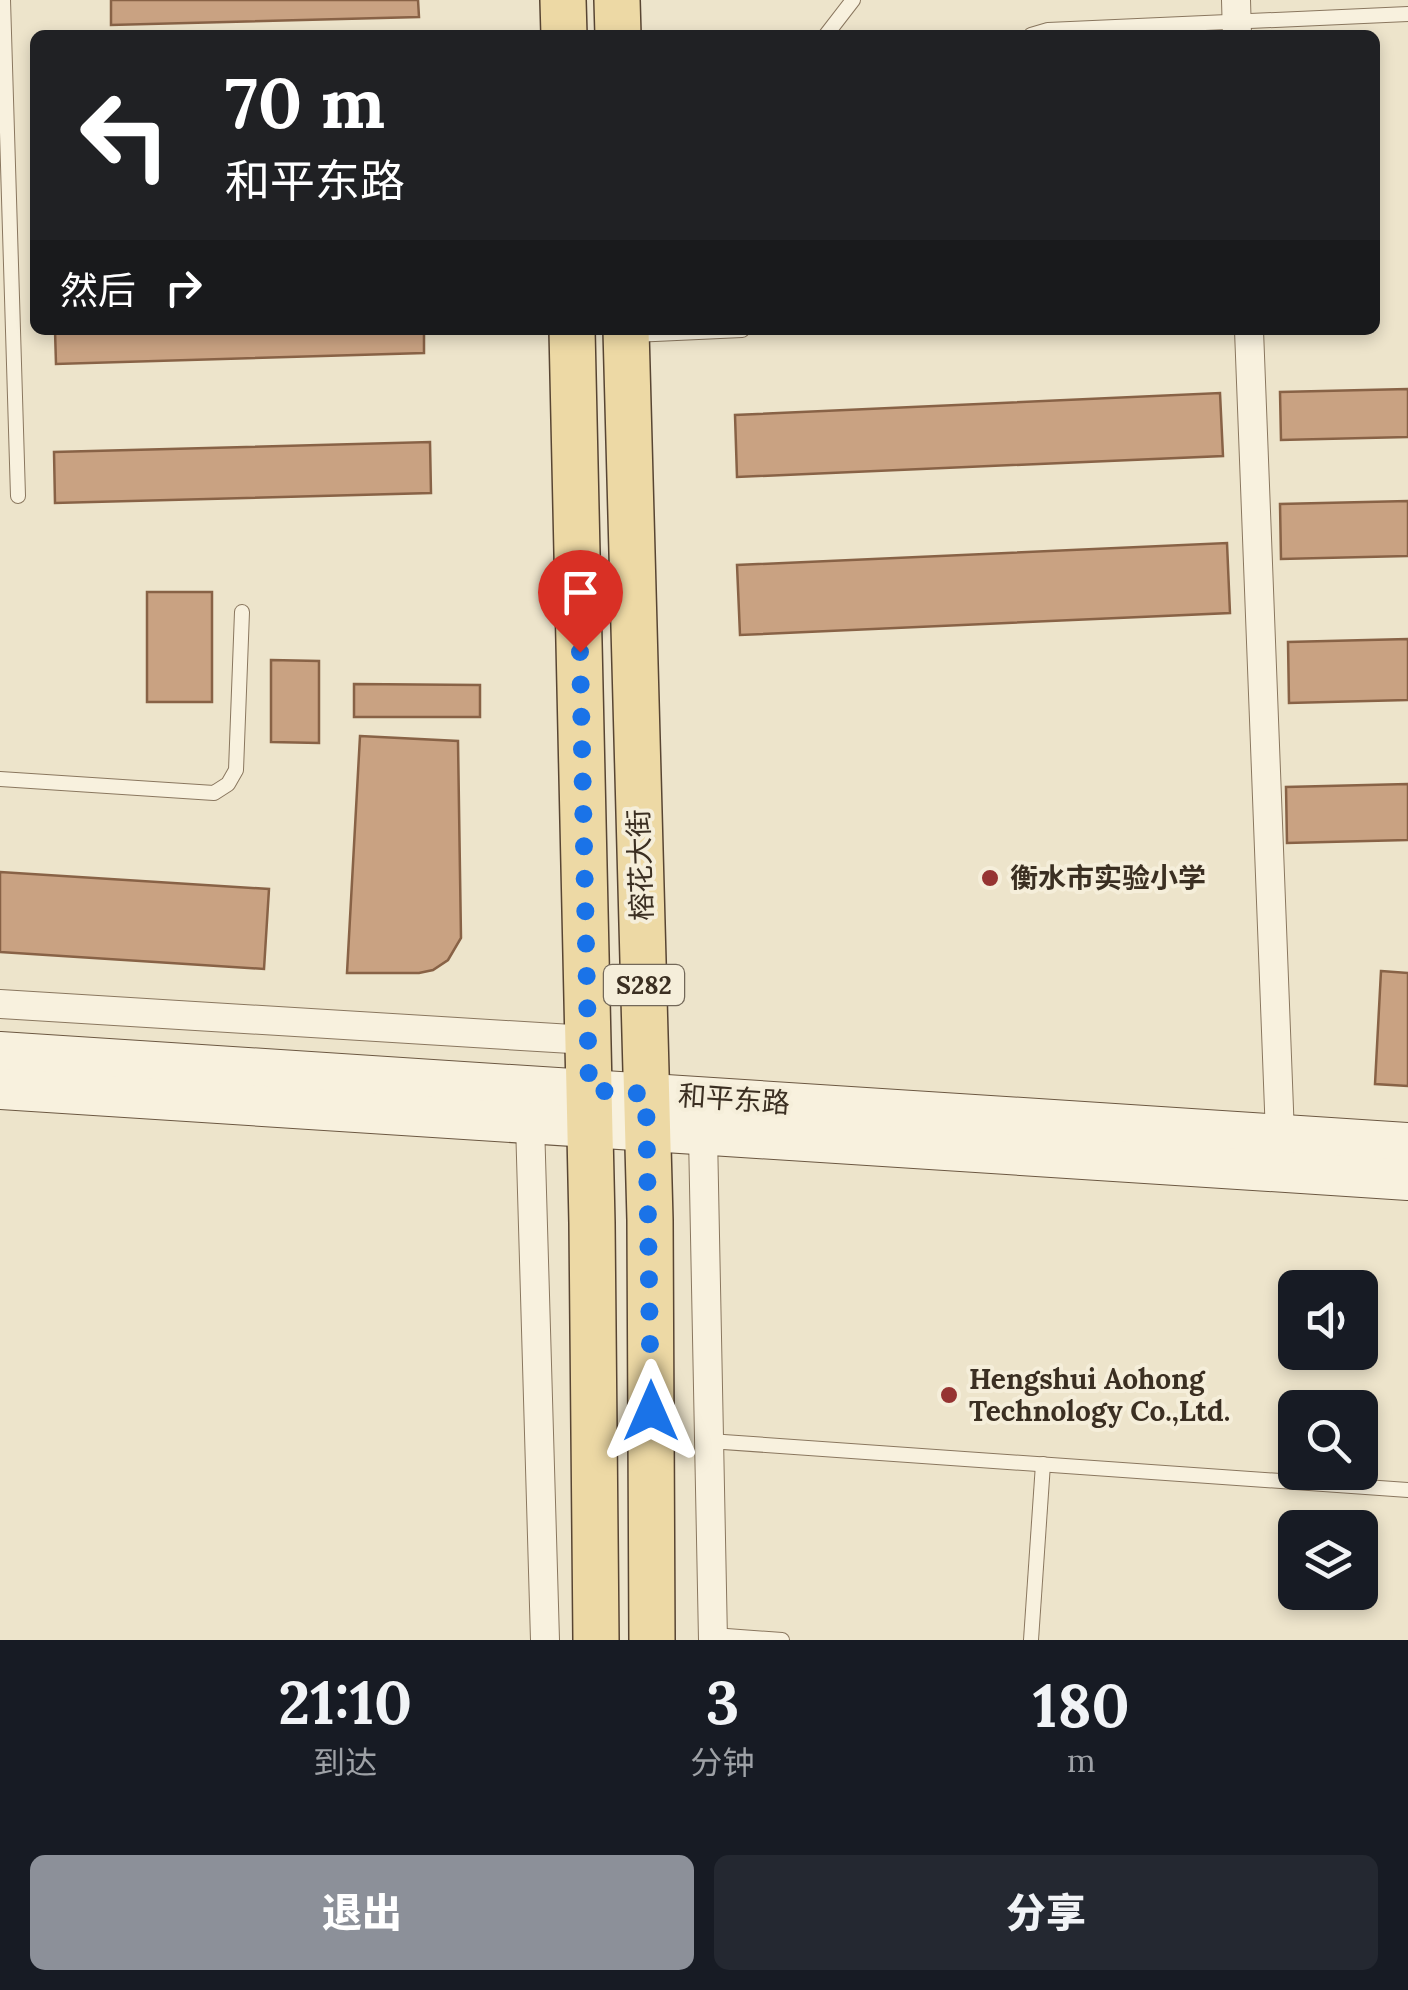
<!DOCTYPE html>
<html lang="zh">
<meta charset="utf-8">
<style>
:root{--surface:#171b24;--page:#242831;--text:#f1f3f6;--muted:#9ea1a6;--accent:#8c9099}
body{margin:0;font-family:Lora,"Noto Sans SC",serif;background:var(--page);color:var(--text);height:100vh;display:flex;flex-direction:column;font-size:38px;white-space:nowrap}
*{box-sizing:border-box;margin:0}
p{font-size:32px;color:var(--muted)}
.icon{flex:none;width:55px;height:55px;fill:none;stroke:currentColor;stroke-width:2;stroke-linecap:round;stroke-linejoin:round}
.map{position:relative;height:1640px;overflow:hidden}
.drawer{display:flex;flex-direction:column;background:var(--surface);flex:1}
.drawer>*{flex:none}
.hud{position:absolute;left:30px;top:30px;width:1350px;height:305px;border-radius:15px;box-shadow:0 5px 15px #0003;background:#202124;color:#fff;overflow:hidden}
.fabs{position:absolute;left:1278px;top:1270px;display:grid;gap:20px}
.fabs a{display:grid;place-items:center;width:100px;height:100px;border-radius:15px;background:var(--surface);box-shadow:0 5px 15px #0003;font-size:50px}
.pin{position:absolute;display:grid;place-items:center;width:85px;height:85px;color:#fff;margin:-102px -42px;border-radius:50% 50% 50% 0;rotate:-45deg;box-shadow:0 0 10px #0007}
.pin .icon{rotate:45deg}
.me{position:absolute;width:110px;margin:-55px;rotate:0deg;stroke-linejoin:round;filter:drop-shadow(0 0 8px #0008)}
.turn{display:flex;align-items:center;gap:35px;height:210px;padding:0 30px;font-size:45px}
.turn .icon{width:130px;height:130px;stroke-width:2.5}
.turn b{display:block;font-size:70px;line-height:85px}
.then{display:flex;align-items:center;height:95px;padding:0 30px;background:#0003;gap:20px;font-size:38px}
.eta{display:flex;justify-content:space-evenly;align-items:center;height:170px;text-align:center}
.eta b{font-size:60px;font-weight:800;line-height:70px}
.primary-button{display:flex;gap:20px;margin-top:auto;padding:20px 30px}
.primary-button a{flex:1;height:115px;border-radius:15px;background:var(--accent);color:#fff;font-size:40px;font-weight:800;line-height:115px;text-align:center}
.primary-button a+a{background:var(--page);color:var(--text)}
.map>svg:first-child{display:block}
</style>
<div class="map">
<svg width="1408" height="1640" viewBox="0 0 1408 1640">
<rect width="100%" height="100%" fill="#ede4cb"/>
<g fill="#c9a282" stroke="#886246" stroke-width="2.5">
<path d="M111 0H418L419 17 111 25Z"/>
<path d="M55 330H424V353L56 364Z"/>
<path d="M1408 389V437L1281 440 1280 392Z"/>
<path d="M1220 393 1223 456 737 477 735 415Z"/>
<path d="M430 442 431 493 55 503 54 452Z"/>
<path d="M1408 501V556L1281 559 1280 504Z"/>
<path d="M1227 543 1230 613 740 635 737 565Z"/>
<rect x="147" y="592" width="65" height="110"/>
<path d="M1408 639V700L1289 703 1288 642Z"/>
<path d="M271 660 319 661V743L271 742Z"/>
<path d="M354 684 480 685V717H354Z"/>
<path d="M360 736 458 741 461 938 448 960 433 970 419 973H347Z"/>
<path d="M1408 784V840L1287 843 1286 787Z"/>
<path d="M0 872 269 889 264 969 0 952Z"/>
<path d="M1381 971 1408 973V1086L1375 1084Z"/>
</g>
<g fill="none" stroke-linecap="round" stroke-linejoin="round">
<g stroke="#8a775f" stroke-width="16">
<g id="service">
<path d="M3 0 18 496"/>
<path d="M826 35 853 0"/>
<path d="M1031 35 1048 30 1408 14"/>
<path d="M633 335 742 330"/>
<path d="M0 779 214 793 228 784 236 770 242 612"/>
<path d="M709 1441 1408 1490"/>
<path d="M713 1635 782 1640"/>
<path d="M1031 1640 1043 1464"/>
</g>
</g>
<g stroke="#8a775f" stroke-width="30">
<g id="minor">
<path d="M1236 0 1237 35"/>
<path d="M1249 330 1280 1135"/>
<path d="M0 1004 588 1040"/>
<path d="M530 1123 545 1640"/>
<path d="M703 1135 713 1640"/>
</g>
</g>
<g stroke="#6c5842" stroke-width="42">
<g id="secondary">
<path d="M0 1052 1408 1143"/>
<path d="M0 1089 1408 1180"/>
</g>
</g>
<g stroke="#584533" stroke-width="48">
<g id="primary">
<path d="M563 0 564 35"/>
<path d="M617 0 618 35"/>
<path d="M572 330 592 1223 596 1640"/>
<path d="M626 330 650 1220 652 1640"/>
</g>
</g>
<use href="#service" stroke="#f8f1de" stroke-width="14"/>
<use href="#minor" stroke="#f8f1de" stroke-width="28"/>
<use href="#secondary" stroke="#f8f1de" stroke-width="40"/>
<use href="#primary" stroke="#edd9a5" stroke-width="45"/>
</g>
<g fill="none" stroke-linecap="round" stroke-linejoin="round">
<path stroke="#1a73e8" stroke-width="18" stroke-dasharray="0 32.4" d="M580 652 589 1090 646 1094 651 1411"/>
</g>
<g fill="#963432" stroke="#f5eeda" stroke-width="4">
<circle cx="990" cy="878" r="10"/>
<circle cx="949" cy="1395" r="10"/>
</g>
<g text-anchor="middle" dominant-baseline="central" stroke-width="8" stroke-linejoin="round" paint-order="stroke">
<rect fill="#f5eeda" stroke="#736859" stroke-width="2.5" x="604" y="965" width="80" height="40" rx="8"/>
<g font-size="25" font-weight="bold" fill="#3b2f22">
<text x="644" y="985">S282</text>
</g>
<g font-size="28" fill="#3b2f22" stroke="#f5eeda">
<text transform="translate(640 865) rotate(-92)">榕花大街</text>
<text transform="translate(734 1099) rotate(4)">和平东路</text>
</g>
<g font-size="28" font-weight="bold" fill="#3b2f22" stroke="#f5eeda" text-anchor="start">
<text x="1010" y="878">衡水市实验小学</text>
<text x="969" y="1379">Hengshui Aohong<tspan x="969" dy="32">Technology Co.,Ltd.</tspan></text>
</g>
</g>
</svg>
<div class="fabs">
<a><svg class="icon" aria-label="sound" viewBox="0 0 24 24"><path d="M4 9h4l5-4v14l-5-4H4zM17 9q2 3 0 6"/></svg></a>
<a><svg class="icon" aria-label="search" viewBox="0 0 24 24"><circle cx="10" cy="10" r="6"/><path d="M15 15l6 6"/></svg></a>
<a><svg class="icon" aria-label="layers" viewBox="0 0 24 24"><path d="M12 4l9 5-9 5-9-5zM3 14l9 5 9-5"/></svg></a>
</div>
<div class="pin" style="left:580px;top:652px;background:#d93025"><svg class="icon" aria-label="arrive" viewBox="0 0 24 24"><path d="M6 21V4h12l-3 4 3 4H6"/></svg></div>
<svg class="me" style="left:651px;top:1411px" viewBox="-20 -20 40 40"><path d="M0-17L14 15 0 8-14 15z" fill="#1a73e8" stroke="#fff" stroke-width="4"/></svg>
<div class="hud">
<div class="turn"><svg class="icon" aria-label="left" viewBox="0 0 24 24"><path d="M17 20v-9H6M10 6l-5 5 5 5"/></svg><div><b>70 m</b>和平东路</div></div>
<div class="then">然后<svg class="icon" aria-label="right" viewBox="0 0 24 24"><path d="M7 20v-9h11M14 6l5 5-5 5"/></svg></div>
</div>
</div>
<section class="drawer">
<div class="eta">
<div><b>21:10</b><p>到达</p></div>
<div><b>3</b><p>分钟</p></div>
<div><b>180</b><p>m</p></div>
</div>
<div class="primary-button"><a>退出</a><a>分享</a></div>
</section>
